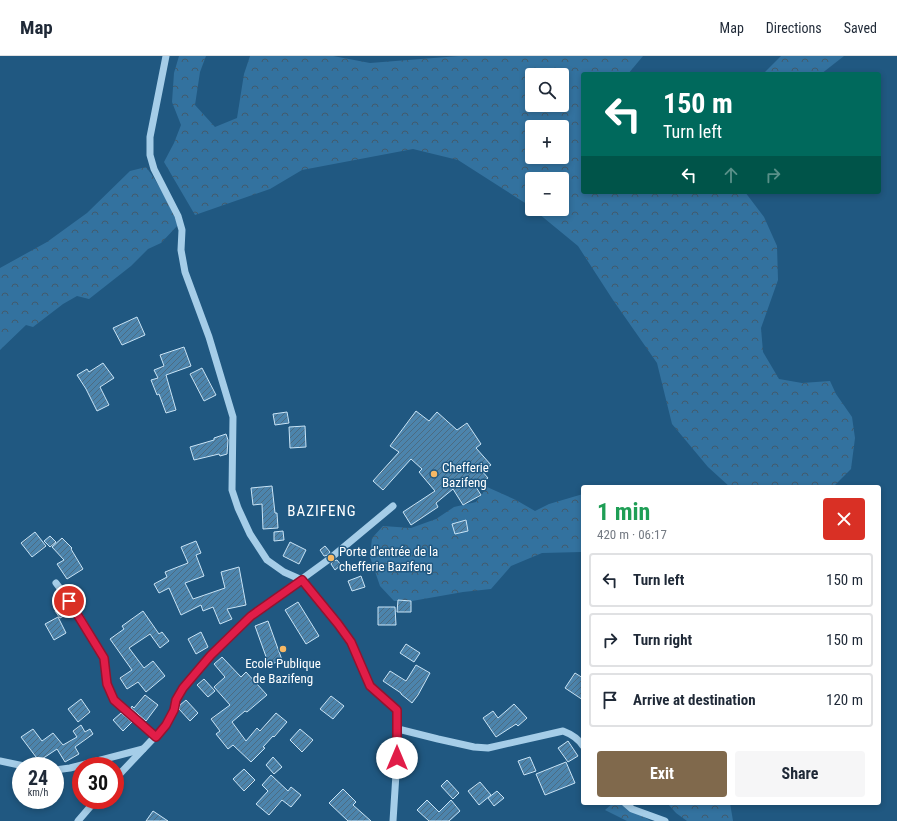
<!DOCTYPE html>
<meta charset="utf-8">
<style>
:root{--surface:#fff;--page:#f6f6f7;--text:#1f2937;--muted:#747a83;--line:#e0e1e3;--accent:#80694c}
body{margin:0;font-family:"Roboto Condensed",sans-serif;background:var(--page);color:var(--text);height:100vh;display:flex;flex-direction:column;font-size:15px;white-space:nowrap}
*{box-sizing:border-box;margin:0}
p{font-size:13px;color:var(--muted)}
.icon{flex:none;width:22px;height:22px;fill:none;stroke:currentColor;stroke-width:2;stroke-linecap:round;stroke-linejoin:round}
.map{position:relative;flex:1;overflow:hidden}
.sheet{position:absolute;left:581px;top:429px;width:300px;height:320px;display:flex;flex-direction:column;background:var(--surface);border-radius:4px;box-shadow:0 2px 6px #0003}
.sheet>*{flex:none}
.guide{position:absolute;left:581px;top:16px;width:300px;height:122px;border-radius:4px;box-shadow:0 2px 6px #0003;background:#00695c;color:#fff;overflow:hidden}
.controls{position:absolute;left:525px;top:12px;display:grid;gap:8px}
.controls a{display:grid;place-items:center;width:44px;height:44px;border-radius:4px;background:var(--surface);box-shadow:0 2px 6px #0003;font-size:20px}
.speed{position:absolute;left:12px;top:701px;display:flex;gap:8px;font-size:20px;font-weight:700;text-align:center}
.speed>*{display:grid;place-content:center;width:52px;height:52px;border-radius:50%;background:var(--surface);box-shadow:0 2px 6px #0003;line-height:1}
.speed small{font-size:10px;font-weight:400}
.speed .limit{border:6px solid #d22;background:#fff;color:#111}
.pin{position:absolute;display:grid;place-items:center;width:34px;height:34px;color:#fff;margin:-17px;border:2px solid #fff;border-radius:50%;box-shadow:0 1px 4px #0007}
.me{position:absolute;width:44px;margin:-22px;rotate:0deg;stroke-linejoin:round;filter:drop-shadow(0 0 3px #0008)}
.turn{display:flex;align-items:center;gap:14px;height:84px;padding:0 16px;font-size:18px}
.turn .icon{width:52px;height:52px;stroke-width:2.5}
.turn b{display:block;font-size:28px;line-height:34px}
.lanes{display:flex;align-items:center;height:38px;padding:0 16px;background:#0003;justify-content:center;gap:20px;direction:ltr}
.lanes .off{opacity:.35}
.round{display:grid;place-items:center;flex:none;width:42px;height:42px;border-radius:4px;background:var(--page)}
.headline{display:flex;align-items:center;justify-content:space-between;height:68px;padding:0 16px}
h1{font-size:24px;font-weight:700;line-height:30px;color:#1e9e55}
.cta{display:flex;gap:8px;margin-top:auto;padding:8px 16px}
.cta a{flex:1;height:46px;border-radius:4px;background:var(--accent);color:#fff;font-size:16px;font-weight:700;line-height:46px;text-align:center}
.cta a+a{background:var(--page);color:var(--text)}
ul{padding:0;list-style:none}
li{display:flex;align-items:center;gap:12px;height:54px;margin:0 8px 6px;padding:0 8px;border:2px solid var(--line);border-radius:4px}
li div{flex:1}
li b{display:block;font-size:15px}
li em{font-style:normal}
header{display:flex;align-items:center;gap:24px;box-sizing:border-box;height:56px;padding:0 20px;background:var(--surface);border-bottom:1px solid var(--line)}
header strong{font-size:19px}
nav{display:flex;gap:22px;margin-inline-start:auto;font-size:14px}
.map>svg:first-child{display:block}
</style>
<header>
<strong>Map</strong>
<nav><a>Map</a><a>Directions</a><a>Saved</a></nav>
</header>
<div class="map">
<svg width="897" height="765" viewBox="0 0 897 765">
<defs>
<pattern id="forest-crowns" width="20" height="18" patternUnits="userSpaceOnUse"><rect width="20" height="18" fill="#33729f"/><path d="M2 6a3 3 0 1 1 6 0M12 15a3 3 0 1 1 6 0" fill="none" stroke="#425b6d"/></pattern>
<pattern id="building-hatch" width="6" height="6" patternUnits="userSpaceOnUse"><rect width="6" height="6" fill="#4c84ac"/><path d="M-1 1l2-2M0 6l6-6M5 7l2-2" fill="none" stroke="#4c6b81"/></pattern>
</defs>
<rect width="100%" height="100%" fill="#205881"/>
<g fill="url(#forest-crowns)" fill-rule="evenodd">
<path d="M179 0H206L200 16 195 49 215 71 237 62 244 18 250 0H333L370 7 459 0H643L628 18H583V136H745L764 161 777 190 778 224 761 272 763 296 779 323 802 327 830 325 836 338 852 361 855 382 851 413 833 431H730L708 411 672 368 657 307 613 244 578 190 533 153H562V123H532V152L525 147 458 104 413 93 302 114 270 133 195 159 164 106 174 87 181 69 172 46 174 17ZM532 19H562V49H532ZM532 71H562V101H532Z"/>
<path d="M781 0H844L821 18H763Z"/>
<path d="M146 111C160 129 169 148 178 169L161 187 148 193 131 210 89 243 77 240 63 248 33 271 26 269 0 294V212L47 186 87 157 130 115Z"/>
<path d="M487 431 516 444 535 455 549 448 583 438V494L581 496 542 497 511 510 491 533 463 536 412 545H394L380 530 370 501 372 482 383 470 411 472 436 463 454 451 476 446Z"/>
<path d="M613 747H626L635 756 651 765H627L605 754Z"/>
<path d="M667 747H730L733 765H687L676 757Z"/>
</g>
<g fill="url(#building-hatch)" stroke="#c9e4f6">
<path d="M137 261 145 279 122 289 113 272Z"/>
<path d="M184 291 191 310 166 319 176 354 166 357 159 338 157 339 151 324 158 322 154 314 164 310 160 299Z"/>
<path d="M103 307 114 322 100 331 109 349 97 355 86 333 77 319 87 313 89 316Z"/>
<path d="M202 312 216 339 204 345 190 318Z"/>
<path d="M416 355 429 365 437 356 457 374 467 367 481 388 476 392 491 409 482 415 488 422 476 431 481 439 463 449 453 433 436 447 438 451 411 469 403 456 435 435 419 416 422 413 411 403 383 434 373 425 399 396 390 390Z"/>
<path d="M287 356 289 367 275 369 273 358Z"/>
<path d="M305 370 306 391 290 392 289 371Z"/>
<path d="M226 378 228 384 227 398 220 400 219 398 194 404 190 391 214 384V382Z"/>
<path d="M272 430 275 457H277L278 472 263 473 262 448 253 449 251 432Z"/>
<path d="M466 464 468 475 455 478 452 468Z"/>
<path d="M283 475 284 484 274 485V476Z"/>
<path d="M35 476 46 490 32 501 21 487Z"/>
<path d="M50 480 56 486 50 491 44 485Z"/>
<path d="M62 482 72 492 71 493 83 513 67 523 57 508 64 504 52 491Z"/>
<path d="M196 485 201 497 196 499 204 520 185 527 193 543 225 532 221 516 239 511 246 549 227 553 232 563 220 568 213 551 203 555 201 549 181 559 169 532 159 537 154 528 167 521 165 516 188 507 181 491Z"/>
<path d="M290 486 306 494 299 508 283 500Z"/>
<path d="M325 490 330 496 328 499 324 500 320 494Z"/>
<path d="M337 504 341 509 335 514 331 508 333 505Z"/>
<path d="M361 520 365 531 352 535 348 525Z"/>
<path d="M398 544 411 545V556H397Z"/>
<path d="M298 546 319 580 306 588 285 554Z"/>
<path d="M66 548 71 556 60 562 55 555Z"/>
<path d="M378 551H395L396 569H378Z"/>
<path d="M143 555 159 578 162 576 169 585 160 592 150 578 129 592 144 612 153 605 165 620 146 636 138 626 127 633 120 622 132 614 110 583 124 573 122 570Z"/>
<path d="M58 561 66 577 54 584 45 568Z"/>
<path d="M268 565 282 604 269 609 255 570Z"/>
<path d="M201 576 208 591 196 598 188 583Z"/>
<path d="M406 588 420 597 414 606 400 597Z"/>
<path d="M222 601 241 621 246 616 267 639 247 656 245 655 232 666 246 685 257 672 260 675 276 657 287 666 274 681 273 680 263 691 265 692 251 706 233 689 228 693 216 678 220 675 211 663 230 649 214 631 225 621 214 608Z"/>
<path d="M416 609 430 617 418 639 412 647 401 638V637L383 625 390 615 406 625Z"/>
<path d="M575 617 583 622V644L565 632Z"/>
<path d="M204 623 215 635 208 641 197 629Z"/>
<path d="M145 639 158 649 146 665 131 652 132 650 134 652Z"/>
<path d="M331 640 344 650 333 663 320 653Z"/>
<path d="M81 643 90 656 78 666 68 653Z"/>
<path d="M186 644 198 657 190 665 179 653 180 649Z"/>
<path d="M514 648 527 662 518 670 516 668 496 681 483 662 493 655 498 662Z"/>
<path d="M121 657 132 666 123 675 113 664Z"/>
<path d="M81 669 85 676 90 673 93 678 75 691 79 698 65 706 57 693 39 705 21 681 33 673 42 685 53 677 63 689 77 681 73 675Z"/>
<path d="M300 673 313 684 302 696 290 684Z"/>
<path d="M568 685 578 700 568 706 558 692Z"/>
<path d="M273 701 282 711 274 718 266 709Z"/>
<path d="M530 701 536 715 524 719 518 705Z"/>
<path d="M566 706 575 727 545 739 536 718Z"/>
<path d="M244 713 255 724 244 735 233 723Z"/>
<path d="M271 719 288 735 291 731 301 739 291 751 282 744 269 759 256 748 268 735 262 729Z"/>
<path d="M447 724 459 737 453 743 441 730Z"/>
<path d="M480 726 491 739 479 749 468 735Z"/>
<path d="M343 733 356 746 353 749 371 765H348L329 747Z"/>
<path d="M497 735 504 742 494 750 488 742Z"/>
<path d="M427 744 439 756 451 744 460 755 449 765H429L417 754Z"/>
<path d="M153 755 168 765H146Z"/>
</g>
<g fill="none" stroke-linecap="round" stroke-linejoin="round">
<g stroke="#a5cde8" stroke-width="7">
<path d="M166 0 150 81V99L154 113 178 160 182 174 181 194 185 216 209 281 233 361 232 434 238 452 250 478 267 504 284 516 302 524 338 569 351 586 370 630 397 654 398 673 438 683 474 691 488 692 563 675C571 678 578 682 583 690"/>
<path d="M333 500 393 450"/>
<path d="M56 527 76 554 104 602 107 628 114 644 156 681"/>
<path d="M0 705 24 710"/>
<path d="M55 714 70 712 143 693"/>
<path d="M115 723 166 669 174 654 176 645 183 632 211 599 251 560 328 504"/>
<path d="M625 747 632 753 665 765"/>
<path d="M78 765 96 744"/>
<path d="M393 765 397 702V668"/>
</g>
</g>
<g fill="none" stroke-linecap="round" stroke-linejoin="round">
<g stroke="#92132f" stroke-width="10">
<path id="route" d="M69 545 104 602 107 628 114 644 156 681 166 669 174 654 176 644 183 632 211 599 251 560 302 524 338 568 351 586 370 630 397 654V702"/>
</g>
<use href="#route" stroke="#e11d48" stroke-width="7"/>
</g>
<g fill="#f6b865" stroke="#205881" stroke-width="1.5">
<circle cx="434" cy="418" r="4"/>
<circle cx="331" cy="502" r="4"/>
<circle cx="283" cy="593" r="4"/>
</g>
<g text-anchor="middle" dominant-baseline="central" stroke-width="3" stroke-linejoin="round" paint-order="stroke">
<g font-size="13" fill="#fff" stroke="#205881" text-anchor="start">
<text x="442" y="411">Chefferie<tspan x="442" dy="15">Bazifeng</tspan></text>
<text x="339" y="495">Porte d'entrée de la<tspan x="339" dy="15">chefferie Bazifeng</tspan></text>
<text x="283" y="607" text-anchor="middle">Ecole Publique<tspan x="283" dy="15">de Bazifeng</tspan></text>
</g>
<g font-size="15" letter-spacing="1" fill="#fff" stroke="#205881">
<text x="322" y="455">BAZIFENG</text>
</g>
</g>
</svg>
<div class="controls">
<a><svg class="icon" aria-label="search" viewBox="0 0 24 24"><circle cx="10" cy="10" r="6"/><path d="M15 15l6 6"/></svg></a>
<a>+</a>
<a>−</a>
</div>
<div class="speed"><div>24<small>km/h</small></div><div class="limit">30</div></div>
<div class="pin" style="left:69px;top:545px;background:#d93025"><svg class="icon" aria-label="arrive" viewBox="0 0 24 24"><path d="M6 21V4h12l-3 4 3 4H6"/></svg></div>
<svg class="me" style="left:397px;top:702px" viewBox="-20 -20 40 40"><circle r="19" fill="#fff"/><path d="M0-13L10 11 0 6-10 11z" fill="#e11d48"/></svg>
<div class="guide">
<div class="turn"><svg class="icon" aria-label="left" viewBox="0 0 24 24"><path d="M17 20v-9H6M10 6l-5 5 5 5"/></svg><div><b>150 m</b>Turn left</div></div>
<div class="lanes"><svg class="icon" aria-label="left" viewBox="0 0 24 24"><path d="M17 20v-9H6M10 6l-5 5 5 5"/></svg><svg class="icon off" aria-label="ahead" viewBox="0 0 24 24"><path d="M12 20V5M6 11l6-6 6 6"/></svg><svg class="icon off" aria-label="right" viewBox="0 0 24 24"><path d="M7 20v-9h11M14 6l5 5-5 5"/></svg></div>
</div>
<section class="sheet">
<div class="headline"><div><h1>1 min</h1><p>420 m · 06:17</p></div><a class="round" style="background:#d93025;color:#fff"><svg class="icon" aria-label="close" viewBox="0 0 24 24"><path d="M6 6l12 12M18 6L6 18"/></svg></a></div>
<ul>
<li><svg class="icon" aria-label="left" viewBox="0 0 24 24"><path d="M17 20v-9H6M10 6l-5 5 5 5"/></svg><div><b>Turn left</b></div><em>150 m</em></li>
<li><svg class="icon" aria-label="right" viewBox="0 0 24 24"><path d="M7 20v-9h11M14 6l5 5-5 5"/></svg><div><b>Turn right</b></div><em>150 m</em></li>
<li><svg class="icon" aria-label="arrive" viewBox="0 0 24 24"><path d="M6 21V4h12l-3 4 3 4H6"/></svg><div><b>Arrive at destination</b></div><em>120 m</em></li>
</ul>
<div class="cta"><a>Exit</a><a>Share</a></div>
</section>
</div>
